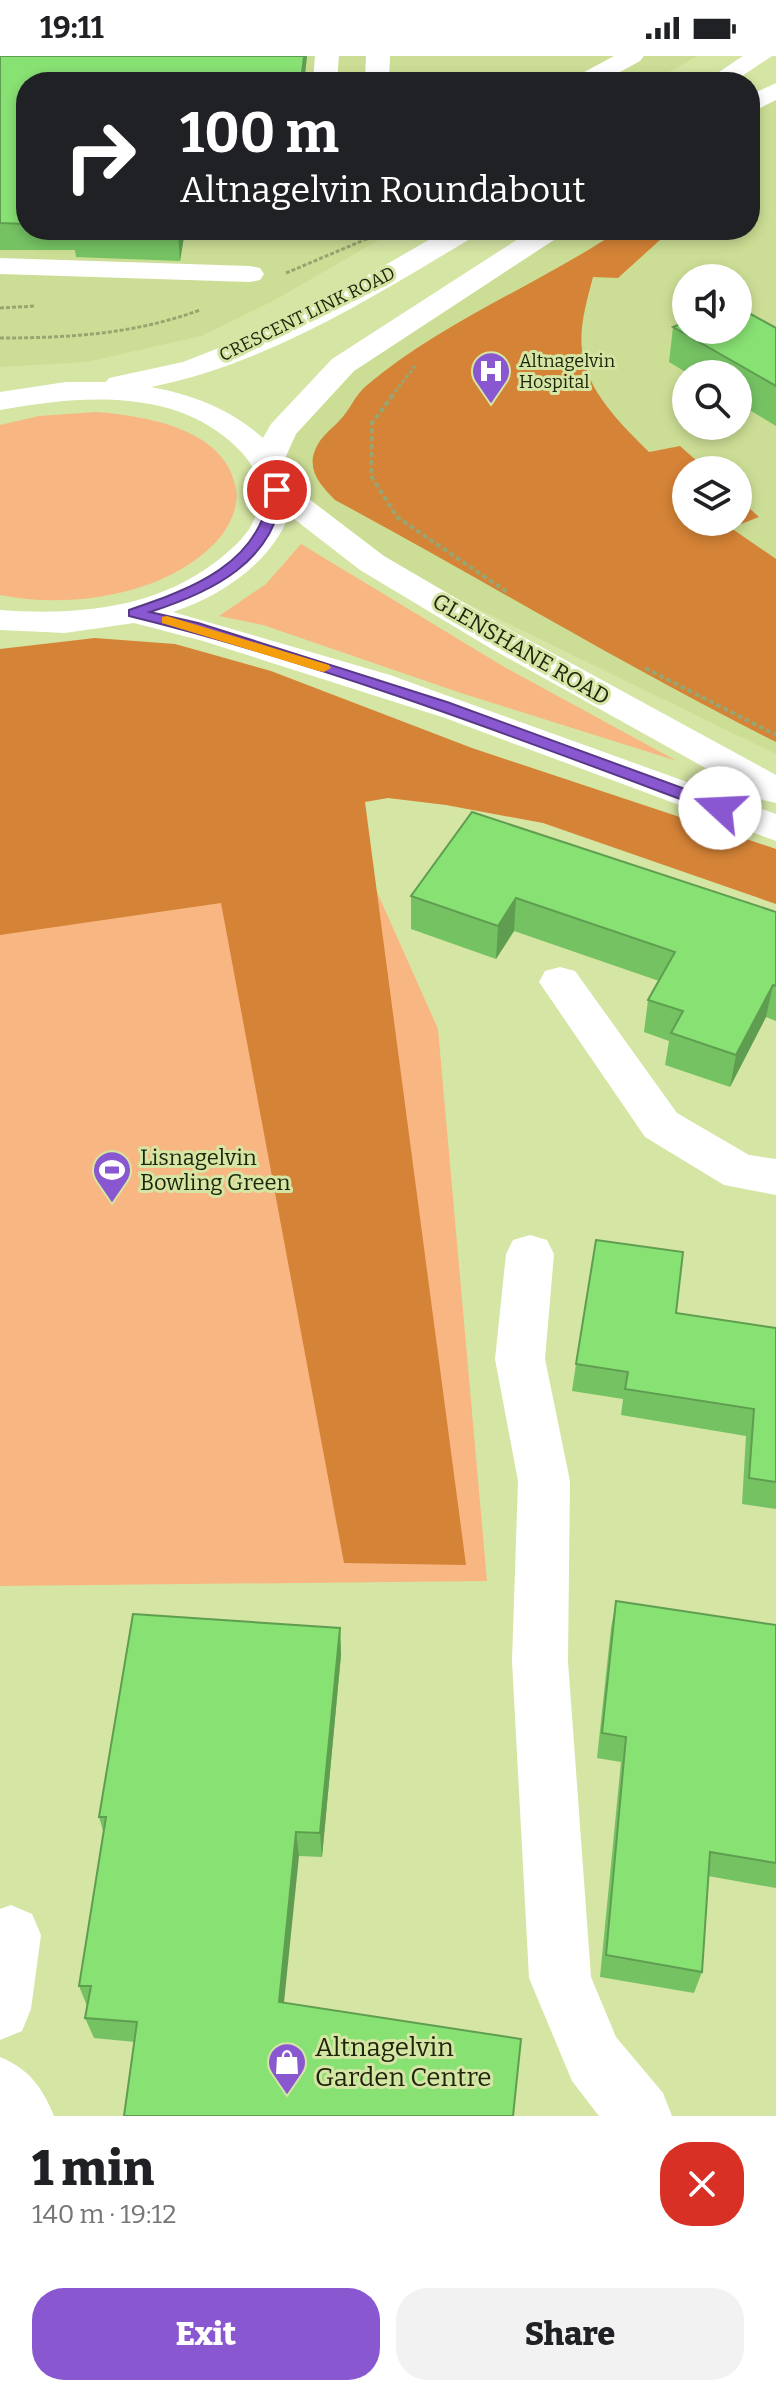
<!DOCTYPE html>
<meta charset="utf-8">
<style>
:root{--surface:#fff;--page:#f2f2f2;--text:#202124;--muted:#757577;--accent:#8957d0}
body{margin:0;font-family:Bitter,serif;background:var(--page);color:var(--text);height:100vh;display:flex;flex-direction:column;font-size:30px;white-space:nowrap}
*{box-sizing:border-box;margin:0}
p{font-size:26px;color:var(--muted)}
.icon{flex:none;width:44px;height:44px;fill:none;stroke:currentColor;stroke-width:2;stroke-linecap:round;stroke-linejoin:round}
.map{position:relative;height:2060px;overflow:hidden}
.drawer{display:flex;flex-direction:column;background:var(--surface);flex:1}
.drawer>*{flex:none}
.top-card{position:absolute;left:16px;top:16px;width:744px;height:168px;border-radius:32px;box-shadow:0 4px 12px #0003;background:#202124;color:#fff;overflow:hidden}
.fabs{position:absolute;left:672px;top:208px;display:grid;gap:16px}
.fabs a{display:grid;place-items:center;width:80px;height:80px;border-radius:50%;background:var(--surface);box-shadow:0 4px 12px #0003;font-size:40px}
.pin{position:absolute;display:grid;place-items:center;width:68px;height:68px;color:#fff;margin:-34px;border:4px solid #fff;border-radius:50%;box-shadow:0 2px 8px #0007}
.me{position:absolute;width:88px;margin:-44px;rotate:290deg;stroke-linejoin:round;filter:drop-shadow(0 0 6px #0008)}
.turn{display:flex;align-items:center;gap:28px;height:168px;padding:0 32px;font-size:36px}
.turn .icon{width:104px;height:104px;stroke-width:2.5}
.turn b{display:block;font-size:56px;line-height:68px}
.round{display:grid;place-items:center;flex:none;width:84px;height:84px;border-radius:32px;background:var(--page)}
.head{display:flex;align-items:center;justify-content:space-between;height:136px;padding:0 32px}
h1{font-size:48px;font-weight:800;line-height:60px}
.cta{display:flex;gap:16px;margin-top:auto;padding:16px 32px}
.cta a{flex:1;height:92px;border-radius:32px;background:var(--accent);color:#fff;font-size:32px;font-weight:800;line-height:92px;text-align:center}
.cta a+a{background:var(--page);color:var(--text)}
.status{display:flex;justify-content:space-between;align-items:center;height:56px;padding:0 40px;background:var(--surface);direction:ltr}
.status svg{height:22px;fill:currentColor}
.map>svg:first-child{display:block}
</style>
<div class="status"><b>19:11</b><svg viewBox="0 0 49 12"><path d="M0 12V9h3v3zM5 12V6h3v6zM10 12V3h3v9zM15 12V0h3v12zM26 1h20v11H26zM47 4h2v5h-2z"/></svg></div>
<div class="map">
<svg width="776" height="2060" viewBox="0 0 776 2060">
<rect width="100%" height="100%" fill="#d5e5a4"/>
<g fill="#ccde95" fill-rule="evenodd">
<path d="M0 0H697L652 26H26V174H396L273 245 201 280 86 306 0 311Z"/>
<path d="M776 40V698L265 449 310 328 559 174H750V56ZM686 222H738V274H686ZM686 318H738V370H686ZM686 414H738V466H686Z"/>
</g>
<g fill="#f8b782">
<path d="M96 356C145 360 226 372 236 433 239 453 228 474 214 488 163 540 68 553 0 539V369L39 360Z"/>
<path d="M301 488 506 612 677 705 458 636 263 569 219 560 266 528Z"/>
<path d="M369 818 438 973 487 1525 0 1530V859Z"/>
</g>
<g fill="#d58336">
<path d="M620 174H671L618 222 593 221C587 244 579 271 582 294 586 335 622 369 649 396L680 390 707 414H686V466H738V442L759 461 731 472 776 503V686C626 611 482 523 335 444 322 431 308 416 314 397 319 381 330 375 340 364 350 354 355 339 366 330 442 266 537 229 620 174Z"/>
<path d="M95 582 175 588 271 615 472 692 776 793V848L543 767 446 749 388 742 365 746 466 1509 344 1507 221 847 0 879V593Z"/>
</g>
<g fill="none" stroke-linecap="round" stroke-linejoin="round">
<g stroke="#98a571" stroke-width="3" stroke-dasharray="4 2" stroke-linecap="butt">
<path d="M286 217 376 179"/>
<path d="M0 252 35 250"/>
<path d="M0 282C69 282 135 278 200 254"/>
<path d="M391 341 415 310"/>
</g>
<g stroke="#98a571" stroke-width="4" stroke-dasharray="5 3" stroke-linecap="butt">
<path d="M393 339 372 367 371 420 397 461 507 536"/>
<path d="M645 612 776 679"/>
</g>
<g fill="#fff" fill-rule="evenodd">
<path d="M315 0H339L337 26H313Z"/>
<path d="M366 0H390L389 26H365Z"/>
<path d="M614 0H644L640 5 602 26H572L575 21Z"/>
<path d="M0 202 250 210 260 212 264 218 260 224 250 226 0 218Z"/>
<path d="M560 911 575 915 677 1057 749 1099 776 1103V1139L724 1129 645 1081 539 926 545 915Z"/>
<path d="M530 1179 547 1184 554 1198 545 1303 570 1425 568 1605 591 1921 616 1981 663 2037 672 2060H599L572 2025 529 1922 512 1605 518 1425 495 1303 506 1198 513 1184Z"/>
<path d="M11 1849 32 1858 41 1879 31 1953 22 1975 0 1984V1853Z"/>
<path d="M0 2001C29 2013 42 2031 54 2060H0Z"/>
</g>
<g fill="#fff" fill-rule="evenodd">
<path d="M743 0H772L733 26H704Z"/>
<path d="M776 27V44L750 57V39Z"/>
<path d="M446 174H479L475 180C372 241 270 307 151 331 194 339 230 353 263 382L271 368 332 303 532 174H564L560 180 354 315 296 378 283 407 292 430 384 500 514 576 776 719V747L763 744 490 592 360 514 289 459C271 507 220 541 173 556L390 619 776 758V785L445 662 203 585 134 567 65 577 0 574V554C82 560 165 552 229 495 244 482 257 467 259 445 262 420 250 403 232 387 171 331 76 340 0 354V336L66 326H106L109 322 183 306 262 275 328 242Z"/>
</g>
</g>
<g fill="#75c263">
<path d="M0 0H307L304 26H26V174H285V175H185L180 205 76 201 75 194H0Z"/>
<path d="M673 271 776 272V370L738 347V318H689L669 306Z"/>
<path d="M472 756 776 856V965L766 961 730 1031 665 1009 669 985 644 976 648 944 659 925 514 875 496 903 411 873V840Z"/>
<path d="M776 1272V1453L742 1448 746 1380 621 1359 623 1343 572 1335 576 1308Z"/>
<path d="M616 1545 776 1569V1832L708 1820 702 1916 694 1937 600 1921 621 1706 597 1702 611 1572Z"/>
<path d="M340 1572 341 1599 322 1801 299 1800 135 1986 94 1982 85 1962 87 1950 79 1930 104 1778 99 1761Z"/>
</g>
<g fill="#5f9e50">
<path d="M304 0H307L304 26H301Z"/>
<path d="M178 174H185L180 205 178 178Z"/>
<path d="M516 842 514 875 496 903 498 870Z"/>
<path d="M773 929 766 961 730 1031 736 999Z"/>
<path d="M340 1572 341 1599 322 1801 320 1777Z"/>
<path d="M296 1776 299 1800 282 1966 279 1946Z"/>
</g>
<g fill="#88e173" stroke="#5f9e50" stroke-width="2">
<path d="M0 0H304L301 26H26V168L0 167Z"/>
<path d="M73 174H178V178Z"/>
<path d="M738 251 776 272V330L673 271 686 266V274H738Z"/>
<path d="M472 756 776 856V930L773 929 736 999 671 977 683 955 648 944 675 896 516 842 498 870 411 840Z"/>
<path d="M596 1184 683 1196 676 1257 776 1272V1426L749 1422 754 1353 625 1333 628 1316 576 1308Z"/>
<path d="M616 1545 776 1569V1807L710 1796 702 1916 606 1899 626 1681 602 1677Z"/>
<path d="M133 1558 340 1572 320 1777 296 1776 279 1946 521 1983 513 2060H124L137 1966 85 1962 91 1930H79L106 1761H99Z"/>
</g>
<path fill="#8957d0" stroke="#593987" stroke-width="2" d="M277 430 283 434C275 506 212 536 150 556L198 567 447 646 726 748V756H715C522 684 329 609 129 560V554C191 533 261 508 270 434Z"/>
<path fill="#f59e0b" d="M167 560 329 609 331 612 324 616 319 615 162 567V561Z"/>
<defs>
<g id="hospital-pin" transform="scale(2)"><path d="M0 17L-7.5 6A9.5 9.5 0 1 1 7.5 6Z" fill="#8957d0" stroke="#d5e5a4"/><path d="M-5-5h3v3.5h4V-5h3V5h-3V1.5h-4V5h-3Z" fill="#fff"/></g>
<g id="stadium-pin" transform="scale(2)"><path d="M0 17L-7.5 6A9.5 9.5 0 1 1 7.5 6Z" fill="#8957d0" stroke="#d5e5a4"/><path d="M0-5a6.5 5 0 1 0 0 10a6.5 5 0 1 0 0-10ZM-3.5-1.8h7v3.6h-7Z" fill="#fff"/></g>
<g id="shop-pin" transform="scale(2)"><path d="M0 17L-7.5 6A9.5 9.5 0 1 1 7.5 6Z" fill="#8957d0" stroke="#d5e5a4"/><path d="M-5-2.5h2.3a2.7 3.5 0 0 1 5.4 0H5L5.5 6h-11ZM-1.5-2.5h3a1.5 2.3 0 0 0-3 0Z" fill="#fff"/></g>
</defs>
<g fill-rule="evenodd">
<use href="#hospital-pin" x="491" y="315"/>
<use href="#stadium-pin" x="112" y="1114"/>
<use href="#shop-pin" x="287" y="2006"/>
</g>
<g text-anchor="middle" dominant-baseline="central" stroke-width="6" stroke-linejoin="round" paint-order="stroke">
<g font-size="18" fill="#1e240a" stroke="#d5e5a4">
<text transform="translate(307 258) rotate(-26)">CRESCENT LINK ROAD</text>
</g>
<g font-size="18" fill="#1e240a" stroke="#d5e5a4" text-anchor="start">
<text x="519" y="305">Altnagelvin<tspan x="519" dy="21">Hospital</tspan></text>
</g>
<g font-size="22" fill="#1e240a" stroke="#d5e5a4">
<text transform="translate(521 593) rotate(30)">GLENSHANE ROAD</text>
</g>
<g font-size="22" fill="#1e240a" stroke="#d5e5a4" text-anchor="start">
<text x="140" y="1101">Lisnagelvin<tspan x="140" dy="25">Bowling Green</tspan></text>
</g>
<g font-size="26" fill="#1e240a" stroke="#d5e5a4" text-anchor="start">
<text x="315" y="1991">Altnagelvin<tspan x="315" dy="30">Garden Centre</tspan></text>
</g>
</g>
</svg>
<div class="fabs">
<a><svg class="icon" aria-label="sound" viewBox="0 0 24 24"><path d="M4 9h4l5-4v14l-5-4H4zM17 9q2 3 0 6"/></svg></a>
<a><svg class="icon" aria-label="search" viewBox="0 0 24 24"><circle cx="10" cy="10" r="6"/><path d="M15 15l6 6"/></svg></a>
<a><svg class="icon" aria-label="layers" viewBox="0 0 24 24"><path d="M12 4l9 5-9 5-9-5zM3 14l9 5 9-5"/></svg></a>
</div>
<div class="pin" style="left:277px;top:434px;background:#d93025"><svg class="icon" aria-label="arrive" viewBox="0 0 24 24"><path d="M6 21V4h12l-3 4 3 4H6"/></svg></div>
<svg class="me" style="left:720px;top:752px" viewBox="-20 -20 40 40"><circle r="19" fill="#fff"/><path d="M0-13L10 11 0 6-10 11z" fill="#8957d0"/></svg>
<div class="top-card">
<div class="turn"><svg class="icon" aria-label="right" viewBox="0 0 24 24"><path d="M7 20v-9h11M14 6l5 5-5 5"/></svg><div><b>100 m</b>Altnagelvin Roundabout</div></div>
</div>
</div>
<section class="drawer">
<div class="head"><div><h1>1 min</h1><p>140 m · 19:12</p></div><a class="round" style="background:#d93025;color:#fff"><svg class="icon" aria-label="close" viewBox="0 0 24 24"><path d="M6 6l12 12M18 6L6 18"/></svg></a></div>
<div class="cta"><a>Exit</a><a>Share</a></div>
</section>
